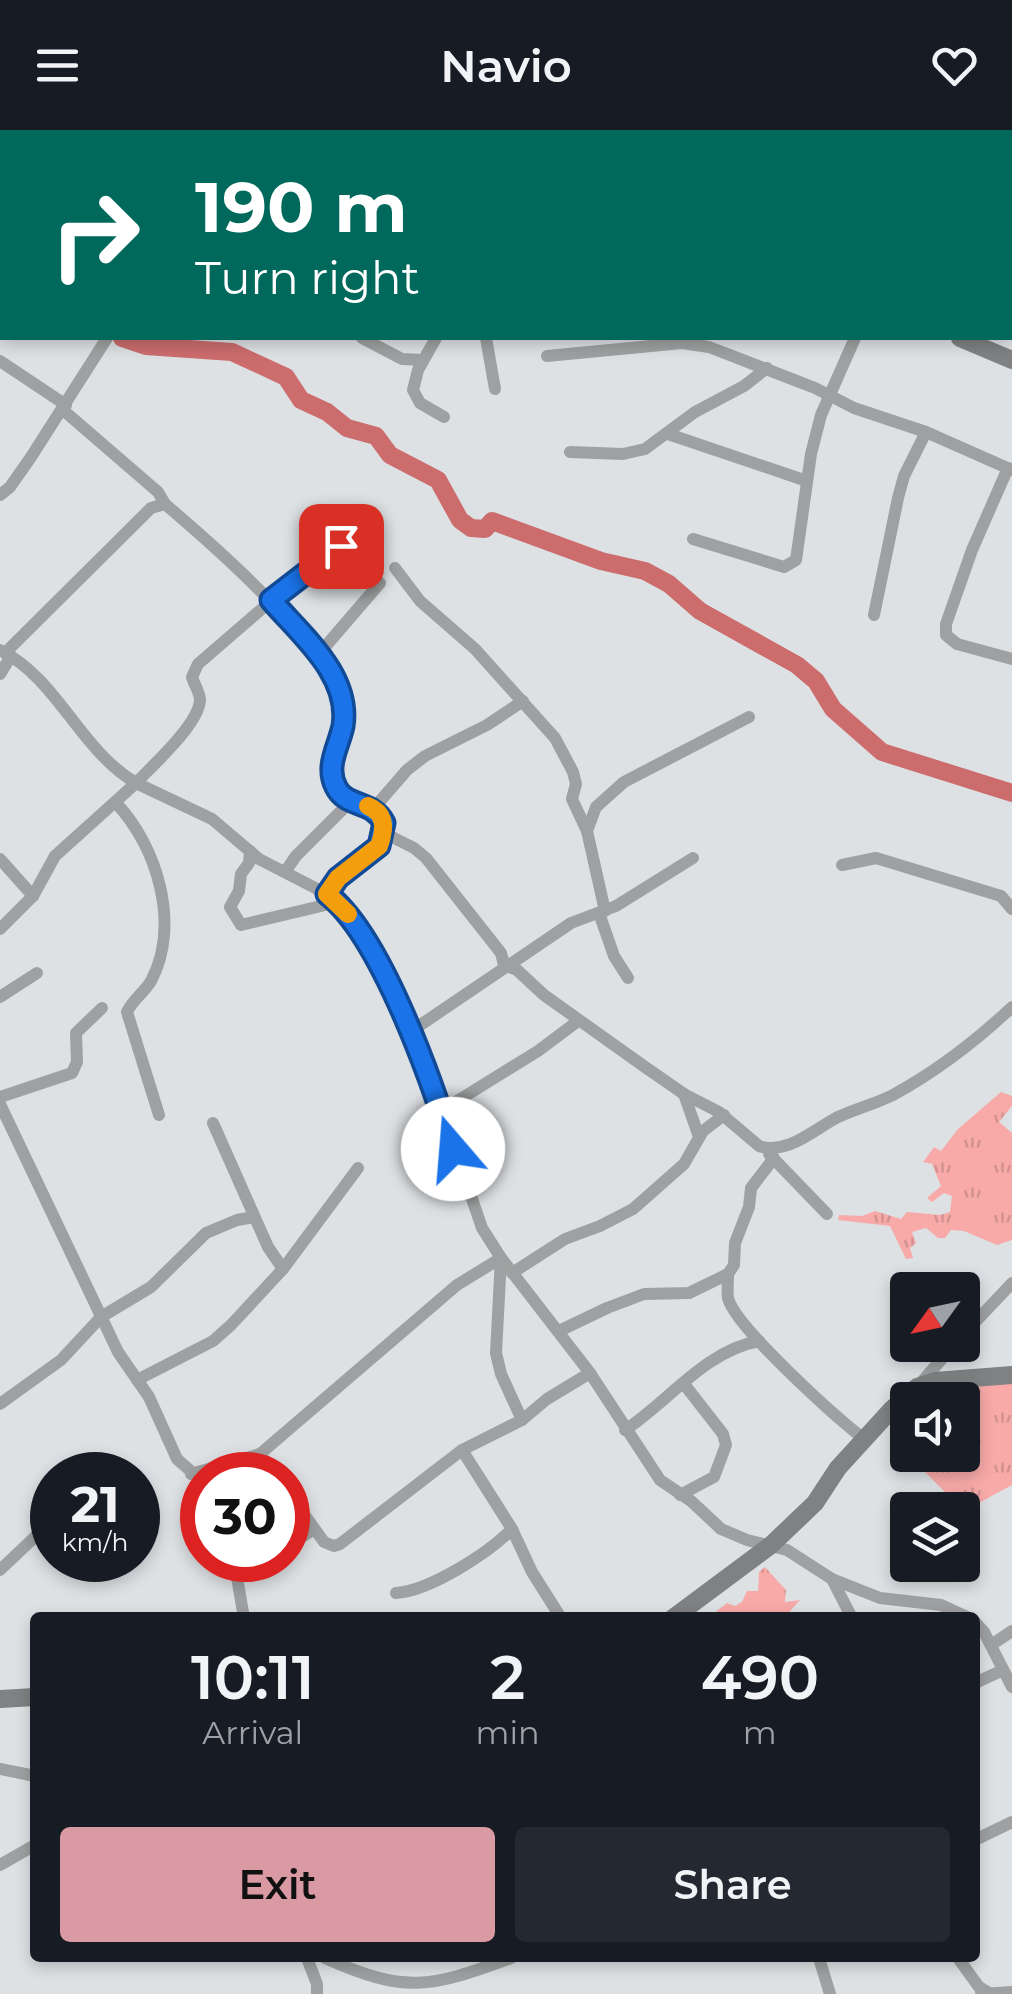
<!DOCTYPE html>
<style>
:root{--surface:#171b24;--page:#242831;--text:#f1f3f6;--muted:#9ea1a6;--accent:#da9aa3}
body{margin:0;font-family:Montserrat,sans-serif;background:var(--page);color:var(--text);height:100vh;display:flex;flex-direction:column;font-size:38px;white-space:nowrap}
*{box-sizing:border-box;margin:0}
p{font-size:32px;color:var(--muted)}
.icon{flex:none;width:55px;height:55px;fill:none;stroke:currentColor;stroke-width:2;stroke-linecap:round;stroke-linejoin:round}
.map{position:relative;flex:1;overflow:hidden}
.drawer{position:absolute;left:30px;top:1482px;width:950px;height:350px;display:flex;flex-direction:column;background:var(--surface);border-radius:10px;box-shadow:0 5px 15px #0003}
.drawer>*{flex:none}
.guide{position:absolute;left:0px;top:0px;width:1012px;height:210px;box-shadow:0 5px 15px #0003;background:#00695c;color:#fff;overflow:hidden}
.needle{width:65px;rotate:237deg}
.tools{position:absolute;left:890px;top:1142px;display:grid;gap:20px}
.tools a{display:grid;place-items:center;width:90px;height:90px;border-radius:10px;background:var(--surface);box-shadow:0 5px 15px #0003;font-size:50px}
.speed{position:absolute;left:30px;top:1322px;display:flex;gap:20px;font-size:50px;font-weight:700;text-align:center}
.speed>*{display:grid;place-content:center;width:130px;height:130px;border-radius:50%;background:var(--surface);box-shadow:0 5px 15px #0003;line-height:1}
.speed small{font-size:25px;font-weight:400}
.speed .limit{border:15px solid #d22;background:#fff;color:#111}
.pin{position:absolute;display:grid;place-items:center;width:85px;height:85px;color:#fff;margin:-42px;border-radius:20px;box-shadow:0 5px 15px #0006}
.me{position:absolute;width:110px;margin:-55px;rotate:342deg;stroke-linejoin:round;filter:drop-shadow(0 0 8px #0008)}
.turn{display:flex;align-items:center;gap:35px;height:210px;padding:0 30px;font-size:45px}
.turn .icon{width:130px;height:130px;stroke-width:2.5}
.turn b{display:block;font-size:70px;line-height:85px}
.eta{display:flex;justify-content:space-evenly;align-items:center;height:170px;text-align:center}
.eta b{font-size:60px;font-weight:600;line-height:70px}
.cta{display:flex;gap:20px;margin-top:auto;padding:20px 30px}
.cta a{flex:1;height:115px;border-radius:10px;background:var(--accent);color:#111;font-size:40px;font-weight:600;line-height:115px;text-align:center}
.cta a+a{background:var(--page);color:var(--text)}
header{display:flex;justify-content:space-between;align-items:center;height:130px;padding:0 30px;background:var(--surface);font-size:45px;font-weight:600}
.map>svg:first-child{display:block}
</style>
<header><svg class="icon" aria-label="menu" viewBox="0 0 24 24"><path d="M4 6h16M4 12h16M4 18h16"/></svg>Navio<svg class="icon" aria-label="heart" viewBox="0 0 24 24"><path d="M12 20l-8-8c-3-5 5-10 8-4 3-6 11-1 8 4z"/></svg></header>
<div class="map">
<svg width="1012" height="1864" viewBox="0 0 1012 1864">
<defs>
<pattern id="grass-tufts" width="24" height="20" patternUnits="userSpaceOnUse" patternTransform="scale(2.5)"><rect width="24" height="20" fill="#f7aaa8"/><path d="M3 7l-1-3M5 7V3M7 7l1-3M15 17l-1-3M17 17v-4M19 17l1-3" fill="none" stroke="#d39290"/></pattern>
</defs>
<rect width="100%" height="100%" fill="#dee1e4"/>
<g fill="url(#grass-tufts)">
<path d="M1001 962 1012 966V976L999 992 1012 1003V1110L997 1115 964 1101 951 1100 945 1108H938L926 1098 912 1102 916 1113 910 1118 913 1128 906 1129 890 1096 838 1090 839 1085 862 1086 875 1081 901 1089 907 1082 940 1085 950 1082 952 1066 944 1063 932 1072 927 1068 941 1056 932 1034 923 1032 934 1017 941 1021 958 999Z"/>
<path d="M974 1249 1012 1250V1355L964 1381 908 1325H962V1270H922L940 1257 963 1260Z"/>
<path d="M765 1437 786 1460 785 1472 800 1470 785 1487H709L727 1473 735 1476 742 1472 747 1461H758L759 1442Z"/>
</g>
<g fill="none" stroke-linecap="round" stroke-linejoin="round">
<path stroke="#cc6c6d" stroke-width="2.5" d="M0 154 2 155"/>
<path stroke="#cc6c6d" stroke-width="18" d="M122 208 146 216 232 222 286 247 301 270 327 282 347 298 376 306 390 325 438 350 460 390 471 398 485 399 492 391 601 431 645 441 669 454 700 481 797 535 816 551 833 579 882 622 1012 663"/>
<g stroke="#9fa0a1" stroke-width="12">
<path d="M917 0 918 2"/>
<path d="M121 2 123 0"/>
<path d="M243 2 245 0"/>
<path d="M569 2 570 0"/>
<path d="M676 2 677 0"/>
<path d="M796 2 807 0"/>
<path d="M967 2 974 0"/>
<path d="M362 208 402 229 423 230"/>
<path d="M436 208 418 240 413 260 420 273 444 287"/>
<path d="M486 208 495 259"/>
<path d="M547 226 682 213 709 217 815 258 854 278 926 302 1012 340"/>
<path d="M0 231 66 275"/>
<path d="M63 280 158 362 165 374C214 416 261 458 303 507 316 522 332 538 339 556 353 596 317 634 343 667 363 677 383 675 384 703 372 735 340 736 327 764"/>
<path d="M668 304 807 351"/>
<path d="M570 322 623 324 645 319 695 282 744 256 767 238"/>
<path d="M1008 338 972 420 946 494V505L957 514 1012 529"/>
<path d="M0 365 10 357 31 327 107 208"/>
<path d="M693 409 784 437 796 430 811 324 821 285 855 208"/>
<path d="M395 438 420 471 475 519 555 608 573 642 576 654 572 669 587 701"/>
<path d="M874 485 898 368 904 346 926 302"/>
<path d="M0 520C58 549 79 619 136 653 153 635 199 594 200 570 200 563 194 554 192 547L198 534 294 451 341 416"/>
<path d="M5 523 151 378 165 374"/>
<path d="M318 525 380 453"/>
<path d="M0 544 11 526"/>
<path d="M116 673C157 716 181 795 151 851 144 863 133 869 127 882L159 985"/>
<path d="M374 678 407 640 425 626 487 595 523 571"/>
<path d="M384 703 414 718 426 728 501 823 504 835 517 840 544 865 645 937 684 964 719 982 759 1016C787 1025 812 1001 836 988 855 979 875 974 893 965 935 942 977 910 1012 877"/>
<path d="M250 721 249 733 241 744 239 761 230 777 241 795 338 772"/>
<path d="M0 729 33 766"/>
<path d="M842 735 876 728 1001 766 1012 779"/>
<path d="M285 742 296 726 351 671"/>
<path d="M605 781 587 701 596 677 624 652 749 587"/>
<path d="M599 783 614 826 628 848"/>
<path d="M0 799 33 766 55 726 136 653 212 689 259 729 327 764 346 780 375 829 410 902 435 961 482 1098 501 1128 590 1243 660 1350 691 1371 721 1399 747 1410 787 1420 832 1449 880 1468 941 1475 969 1488"/>
<path d="M0 867 37 843"/>
<path d="M410 902 571 793 616 776 693 728"/>
<path d="M684 964 699 1007"/>
<path d="M0 967 72 943 77 932 76 903 102 878"/>
<path d="M0 974 118 1222 149 1267 177 1329 202 1351"/>
<path d="M441 981 538 921 578 891"/>
<path d="M213 993 268 1117 283 1139"/>
<path d="M769 1024 827 1084"/>
<path d="M512 1143 565 1109 600 1096 633 1079 684 1034 703 1001 724 985"/>
<path d="M728 1144C728 1152 727 1161 728 1168 735 1197 837 1288 864 1309"/>
<path d="M559 1201 607 1178 644 1164 689 1163 728 1144 734 1135 735 1113 749 1077 751 1058 774 1028"/>
<path d="M962 1206 1012 1153"/>
<path d="M137 1250 213 1211 231 1195 283 1139 358 1038"/>
<path d="M919 1255 954 1215"/>
<path d="M0 1274 61 1230 101 1187 151 1157 206 1103 237 1090 254 1087"/>
<path d="M625 1300C669 1271 705 1221 759 1211"/>
<path d="M462 1320 512 1399 532 1442 561 1488"/>
<path d="M260 1324 275 1345"/>
<path d="M191 1344 260 1324 457 1155 501 1128 496 1223 501 1244 522 1290"/>
<path d="M288 1362 324 1412 334 1416 340 1414 462 1320 522 1290 547 1269 590 1243"/>
<path d="M680 1365 714 1347 726 1315 723 1304 684 1254"/>
<path d="M288 1416 314 1399"/>
<path d="M234 1430 244 1488"/>
<path d="M0 1440 38 1404 52 1396"/>
<path d="M235 1440 253 1430"/>
<path d="M832 1449 852 1488"/>
<path d="M396 1463C429 1461 489 1423 512 1399"/>
<path d="M975 1492 984 1502 1012 1557"/>
<path d="M991 1515 1012 1501"/>
<path d="M975 1553 1001 1541"/>
<path d="M0 1639 35 1646"/>
<path d="M975 1710 1012 1692"/>
<path d="M0 1735 35 1715"/>
<path d="M307 1828 317 1854V1864"/>
<path d="M325 1828C406 1864 429 1858 511 1828"/>
<path d="M819 1828 830 1864"/>
<path d="M958 1828 979 1857 989 1863"/>
<path d="M981 1864 1012 1862"/>
</g>
<g stroke="#7f8183" stroke-width="18">
<path d="M435 0 441 2"/>
<path d="M960 208 1012 230"/>
<path d="M673 1488 771 1415 815 1373 838 1338 891 1280 917 1257 935 1251 1012 1245"/>
<path d="M0 1569 35 1567"/>
</g>
</g>
<g fill="none" stroke-linecap="round" stroke-linejoin="round">
<g stroke="#114b97" stroke-width="25">
<path id="route" d="M341 416 271 470C301 505 351 545 343 596 339 616 325 636 336 657 346 678 373 670 384 693L379 716 338 748 327 764C381 805 432 952 453 1019"/>
</g>
<use href="#route" stroke="#1a73e8" stroke-width="18"/>
<path stroke="#f59e0b" stroke-width="18" d="M348 784 327 764 338 748 379 716C385 700 387 684 368 676"/>
</g>
</svg>
<div class="tools">
<a><svg class="needle" viewBox="-14 -14 28 28"><path d="M0-13l5 13h-10z" fill="#e53935"/><path d="M0 13l5-13h-10z" fill="#9ea1a6"/></svg></a>
<a><svg class="icon" aria-label="sound" viewBox="0 0 24 24"><path d="M4 9h4l5-4v14l-5-4H4zM17 9q2 3 0 6"/></svg></a>
<a><svg class="icon" aria-label="layers" viewBox="0 0 24 24"><path d="M12 4l9 5-9 5-9-5zM3 14l9 5 9-5"/></svg></a>
</div>
<div class="speed"><div>21<small>km/h</small></div><div class="limit">30</div></div>
<div class="pin" style="left:341px;top:416px;background:#d93025"><svg class="icon" aria-label="arrive" viewBox="0 0 24 24"><path d="M6 21V4h12l-3 4 3 4H6"/></svg></div>
<svg class="me" style="left:453px;top:1019px" viewBox="-20 -20 40 40"><circle r="19" fill="#fff"/><path d="M0-13L10 11 0 6-10 11z" fill="#1a73e8"/></svg>
<div class="guide">
<div class="turn"><svg class="icon" aria-label="right" viewBox="0 0 24 24"><path d="M7 20v-9h11M14 6l5 5-5 5"/></svg><div><b>190 m</b>Turn right</div></div>
</div>
<section class="drawer">
<div class="eta">
<div><b>10:11</b><p>Arrival</p></div>
<div><b>2</b><p>min</p></div>
<div><b>490</b><p>m</p></div>
</div>
<div class="cta"><a>Exit</a><a>Share</a></div>
</section>
</div>
